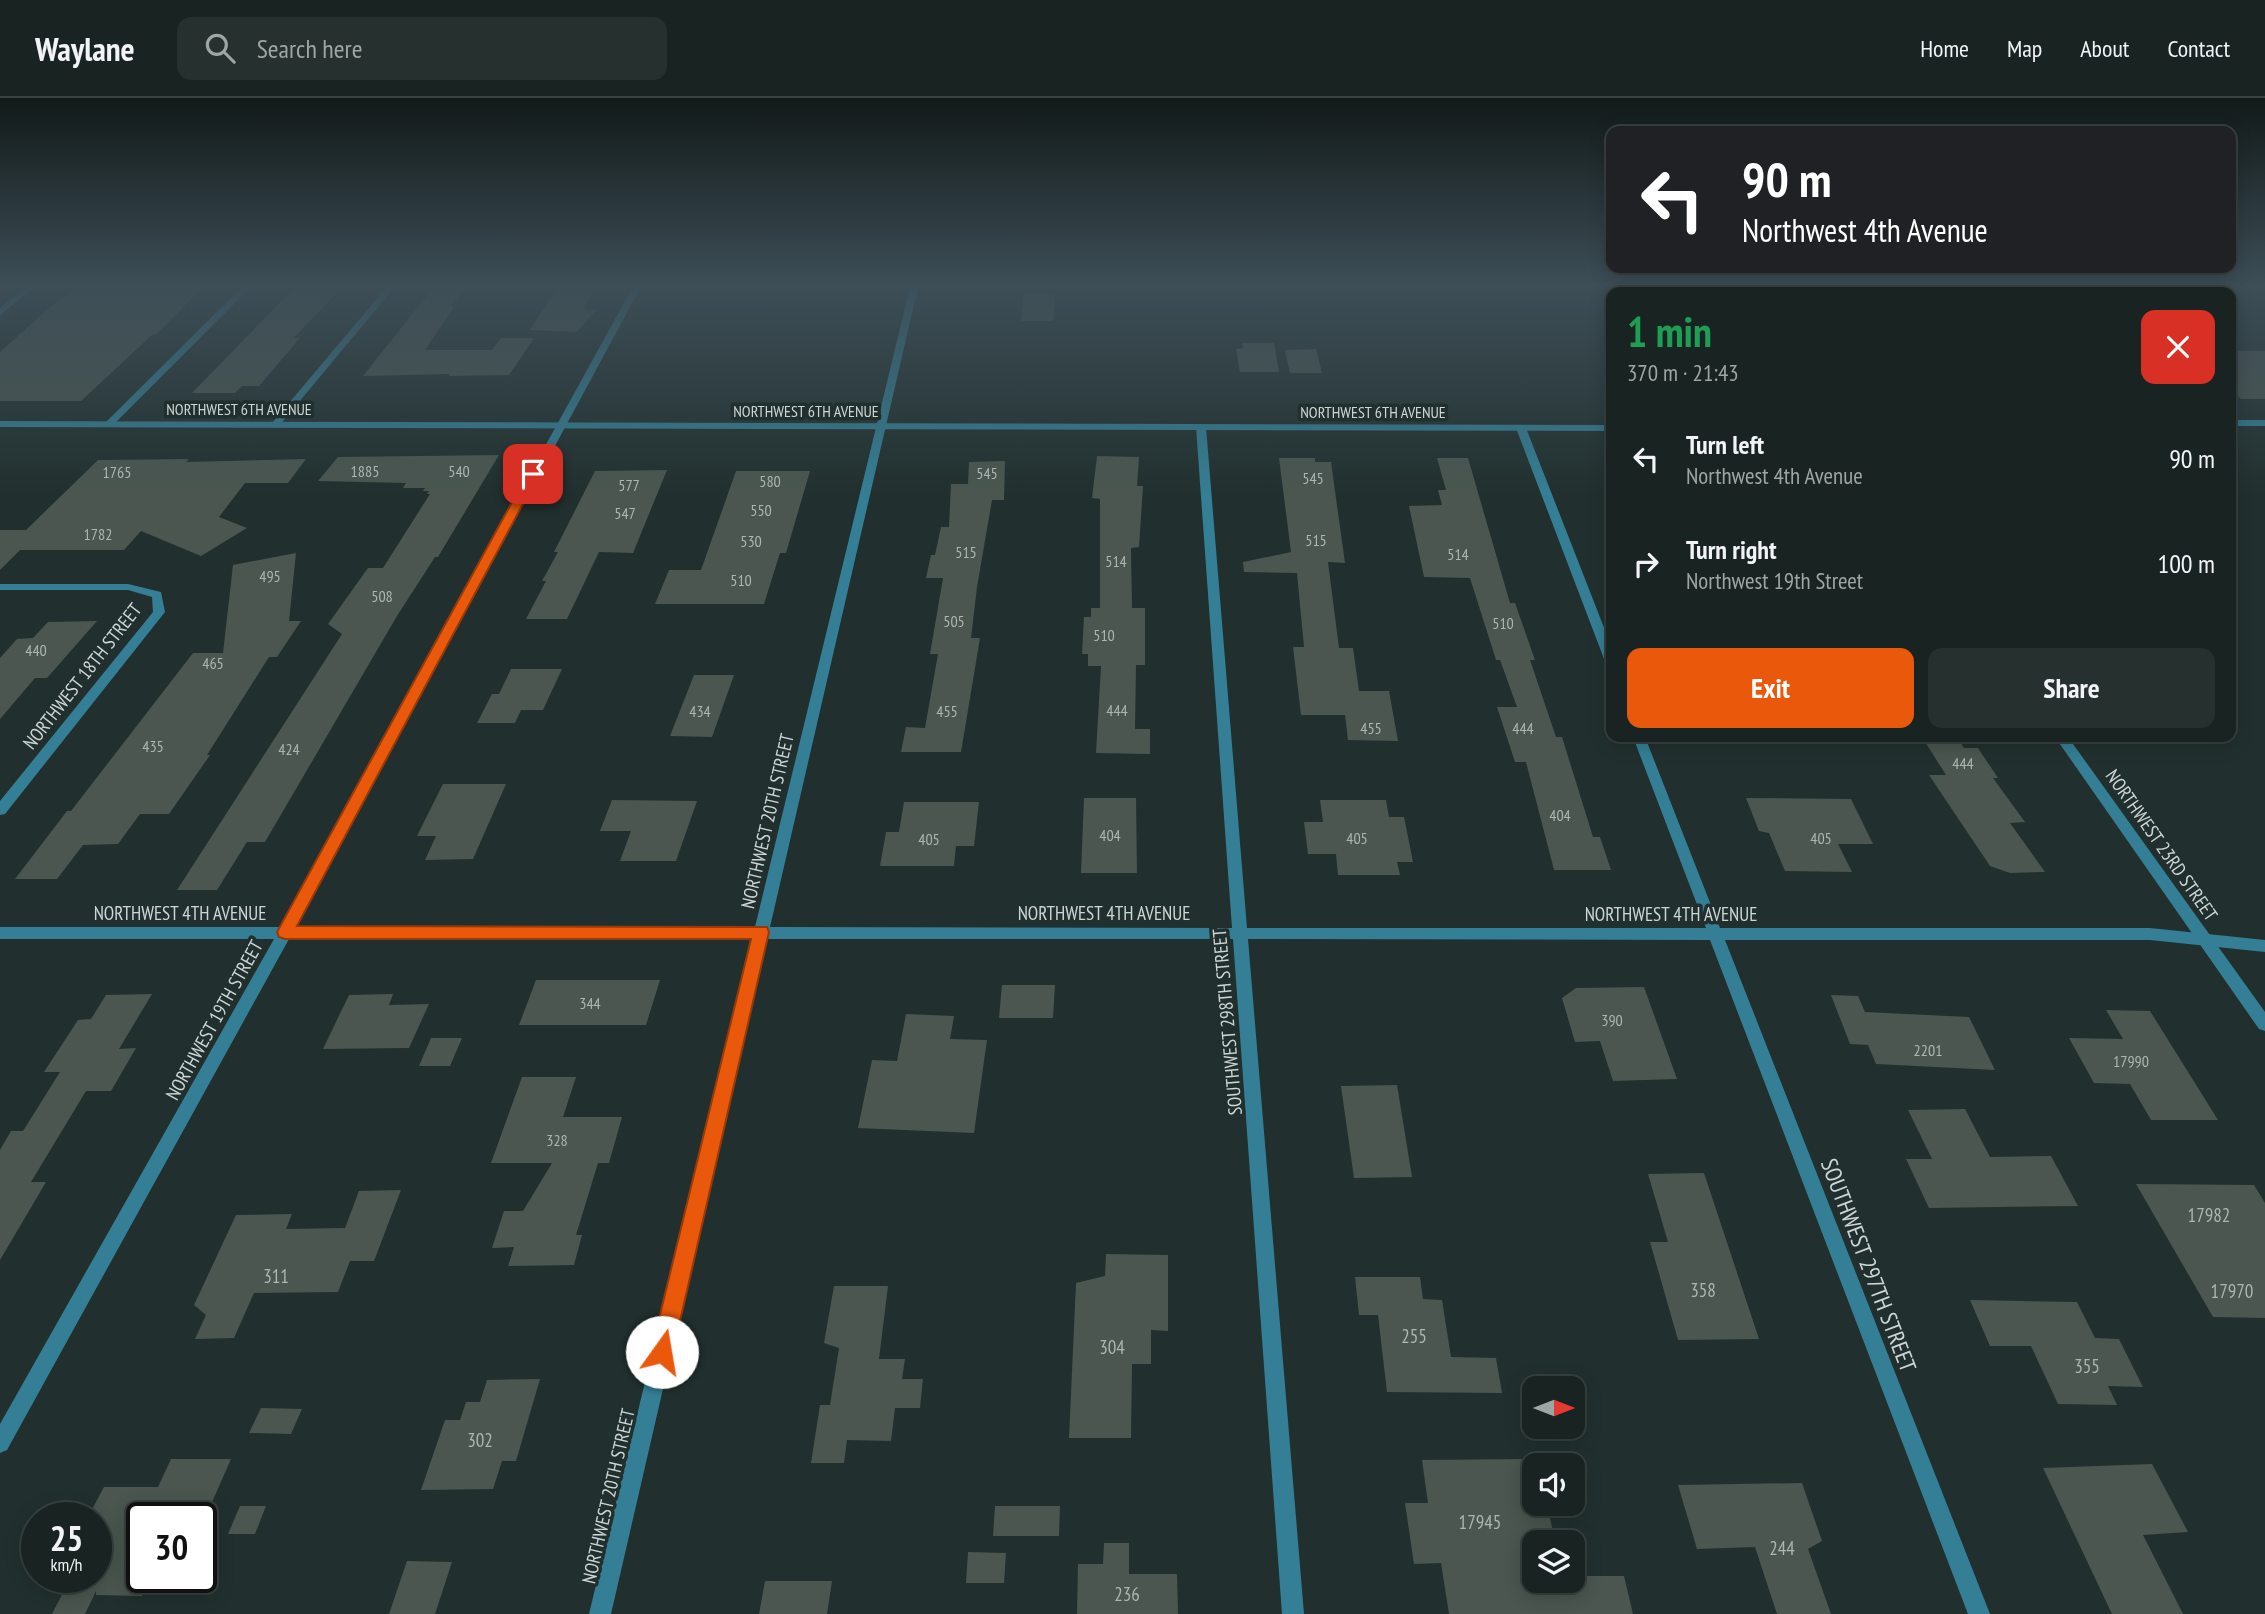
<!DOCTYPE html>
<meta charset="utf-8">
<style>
:root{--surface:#192422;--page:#26302f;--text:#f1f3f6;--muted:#9fa4a5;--line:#374140;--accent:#ea580c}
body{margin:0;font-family:"PT Sans Narrow",sans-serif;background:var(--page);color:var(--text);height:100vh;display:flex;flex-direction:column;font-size:26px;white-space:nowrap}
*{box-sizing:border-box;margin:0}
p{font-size:23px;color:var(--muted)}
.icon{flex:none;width:38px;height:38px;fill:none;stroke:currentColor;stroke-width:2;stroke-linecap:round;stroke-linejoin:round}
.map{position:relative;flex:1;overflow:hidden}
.drawer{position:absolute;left:1606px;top:189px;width:630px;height:455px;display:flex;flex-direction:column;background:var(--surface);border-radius:14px;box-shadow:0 4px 18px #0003,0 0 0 2px var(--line)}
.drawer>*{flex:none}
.hud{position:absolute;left:1606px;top:28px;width:630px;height:147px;border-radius:14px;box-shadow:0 4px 18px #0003,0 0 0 2px var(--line);background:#202124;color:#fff;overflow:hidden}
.needle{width:46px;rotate:90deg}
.controls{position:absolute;left:1522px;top:1278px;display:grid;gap:14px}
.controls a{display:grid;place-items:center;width:63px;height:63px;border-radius:14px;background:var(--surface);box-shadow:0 4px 18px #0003,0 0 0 2px var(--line);font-size:35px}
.speed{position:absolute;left:21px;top:1404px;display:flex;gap:14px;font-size:35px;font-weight:700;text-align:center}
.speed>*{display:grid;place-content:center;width:91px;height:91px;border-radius:50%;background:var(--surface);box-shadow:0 4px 18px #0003,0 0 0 2px var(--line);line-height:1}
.speed small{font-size:18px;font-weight:400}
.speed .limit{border:4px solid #111;border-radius:10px;background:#fff;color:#111}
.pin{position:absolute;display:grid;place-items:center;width:60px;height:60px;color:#fff;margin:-30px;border-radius:14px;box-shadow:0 4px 10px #0006}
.me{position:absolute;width:77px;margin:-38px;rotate:13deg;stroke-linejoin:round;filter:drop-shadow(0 0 5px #0008)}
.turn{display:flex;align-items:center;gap:24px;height:147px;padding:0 21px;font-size:32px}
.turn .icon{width:91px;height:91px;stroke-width:2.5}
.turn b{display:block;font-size:49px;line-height:60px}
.round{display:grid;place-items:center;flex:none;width:74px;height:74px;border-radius:14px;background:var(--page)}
.overview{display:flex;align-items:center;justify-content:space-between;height:119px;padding:0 21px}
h1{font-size:42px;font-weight:600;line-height:52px;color:#1e9e55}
.primary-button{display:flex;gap:14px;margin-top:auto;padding:14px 21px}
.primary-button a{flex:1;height:80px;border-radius:14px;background:var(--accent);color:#fff;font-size:28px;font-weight:600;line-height:80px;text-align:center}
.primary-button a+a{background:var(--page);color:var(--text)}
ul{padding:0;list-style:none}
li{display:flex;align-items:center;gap:21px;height:105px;padding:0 21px}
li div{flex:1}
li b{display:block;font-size:26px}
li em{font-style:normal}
header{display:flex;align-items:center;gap:42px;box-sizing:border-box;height:98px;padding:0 35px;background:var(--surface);border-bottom:2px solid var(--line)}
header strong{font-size:33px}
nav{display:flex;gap:38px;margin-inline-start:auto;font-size:24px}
.search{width:490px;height:63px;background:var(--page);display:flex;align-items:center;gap:18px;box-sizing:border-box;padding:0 24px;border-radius:14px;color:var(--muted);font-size:26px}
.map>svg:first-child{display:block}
</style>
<header>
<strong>Waylane</strong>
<div class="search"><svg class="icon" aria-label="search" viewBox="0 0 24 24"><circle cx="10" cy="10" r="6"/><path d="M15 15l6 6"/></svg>Search here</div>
<nav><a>Home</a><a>Map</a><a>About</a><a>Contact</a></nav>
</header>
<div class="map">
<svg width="2265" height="1516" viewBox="0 0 2265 1516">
<rect width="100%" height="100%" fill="#21302e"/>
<g fill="#4a564f">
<path d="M84 185H207L157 236H153L81 303H0V254L50 209Z"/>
<path d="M299 185H346L294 240H300L259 288H242L235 295H192Z"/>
<path d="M437 185H470L450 209H454L425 252H492L501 240H534L509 277 449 278 450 276 363 278Z"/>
<path d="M560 185H599L583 211 596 212 577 234 530 232Z"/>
<path d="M1024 196H1055L1053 223H1021Z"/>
<path d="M1242 245H1274L1279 274H1240L1236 251 1243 250Z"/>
<path d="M1316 251 1322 275H1290L1285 252Z"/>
<path d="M2231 253H2265V301H2241L2231 292Z"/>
<path d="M499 357 438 459H435L397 518 265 744H247L217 792H177L342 536 328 526 368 470H383L430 396H427L429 393H423L425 390H403L406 385 318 383 338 359Z"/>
<path d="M1097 358 1139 359 1137 388H1143L1139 449 1131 450 1132 510H1145V567H1136L1135 631H1150V656L1096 655 1101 568H1088V556H1082L1084 519H1091V510H1100V401L1092 400Z"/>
<path d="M1279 360H1315V364H1331L1345 465 1328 464 1339 550H1353L1359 593H1389L1398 643 1348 642 1345 617H1301L1293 549H1304L1297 475 1244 474 1243 464 1291 454Z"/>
<path d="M1437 360H1468L1510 505H1515L1535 562H1530L1556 639H1562L1593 739H1600L1611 772H1554L1526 664H1515L1497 609H1517L1500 562H1496L1470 480 1424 479 1409 408 1442 407 1438 392H1446Z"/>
<path d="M189 361 186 364 306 361 288 385H245L219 419 247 430 201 458 141 433 124 452H20L0 472V432H26L98 362Z"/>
<path d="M1005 363 1004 402H992L977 489 971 540H980L961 654H901L906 629 925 630 938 556H930L943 480H926L931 457H935L941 429H949L951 386H968L969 364Z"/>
<path d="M667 372 633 455 599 454 567 521H526L546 483H542L558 454H554L595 373Z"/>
<path d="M736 373H810L786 455H780L764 506H655L669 472H701Z"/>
<path d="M296 455 289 523H301L277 559H269L207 657H210L169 716H140L118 746 83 747 57 781H15L67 713H71L193 555H223L233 467Z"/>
<path d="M97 523 47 580H35L0 621V560L17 541 33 540 48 524Z"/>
<path d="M511 571H562L543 612H521L515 625H477L492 596H499Z"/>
<path d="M694 577H734L712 639 670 638Z"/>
<path d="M1922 639H1957L1964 650H1978L1998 680H1993L2025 724 2010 725 2045 774 2010 775 1990 768 1929 677H1946Z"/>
<path d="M443 686H506L473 761 425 762 436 738H417Z"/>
<path d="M1084 700H1136L1137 775H1081Z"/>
<path d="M1746 700 1851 701 1873 746H1838L1852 774 1785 773 1769 735 1759 733Z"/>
<path d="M612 702 697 703 676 763H620L631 733H600Z"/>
<path d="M1320 702H1386L1389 719H1404L1413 764H1397L1400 777H1338L1336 756H1308L1304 724H1323Z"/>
<path d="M904 704H979L974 748H956L954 768H880L886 734H899Z"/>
<path d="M536 882H660L646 927H519Z"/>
<path d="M1002 887H1055L1053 920H999Z"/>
<path d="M1644 889 1677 981 1613 983 1600 943 1575 944 1562 900 1576 890Z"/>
<path d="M152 896 119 951 136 950 111 993H86L31 1084H46L0 1162V1052L11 1033H23L60 974H44L78 922 91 921 106 897Z"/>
<path d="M393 896 389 907 429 906 409 950 323 951 349 897Z"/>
<path d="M1831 897 1858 898 1865 914 1969 919 1995 972 1876 966 1868 947 1850 946Z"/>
<path d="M2106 912 2150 913 2218 1022H2151L2130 986 2094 985 2069 940 2123 941Z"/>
<path d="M906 916 954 918 950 941 987 942 974 1035 858 1030 872 962 897 963Z"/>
<path d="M431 940H462L450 968H419Z"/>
<path d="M522 979H576L563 1019H622L609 1065H598L576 1137H582L574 1167 508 1168 514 1149 492 1150 504 1113H523L552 1065H491Z"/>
<path d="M1397 987 1412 1079 1354 1080 1341 988Z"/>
<path d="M1965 1011 1990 1059 2051 1058 2078 1108 1929 1110 1906 1061H1932L1908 1012Z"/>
<path d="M1704 1075 1759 1241 1678 1242 1650 1144H1668L1648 1076Z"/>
<path d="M2136 1086 2254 1087 2265 1105V1220L2213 1219Z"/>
<path d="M401 1092 374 1163H350L338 1194 254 1195 234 1240 195 1241 206 1217 194 1207 236 1117 292 1116 286 1131 345 1130 359 1093Z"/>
<path d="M1106 1156 1168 1157V1233L1151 1232V1266H1132L1131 1340H1069L1076 1185 1105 1178Z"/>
<path d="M1355 1179H1420L1423 1201 1442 1202 1451 1259 1496 1260 1502 1295 1387 1294 1378 1217H1359Z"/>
<path d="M834 1188H888L879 1261H905L902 1281H923L920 1310H895L891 1343 847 1342 844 1365H811L820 1307H830L839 1250 824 1245Z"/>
<path d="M1970 1202 2077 1204 2095 1240 2119 1241 2143 1289 2108 1288 2117 1307 2058 1306 2031 1248H1990Z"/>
<path d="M540 1281 516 1363H502L493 1391 421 1392 445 1322H460L466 1304H480L487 1282Z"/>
<path d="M261 1310 302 1311 291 1336 249 1335Z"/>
<path d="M171 1361H231L209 1411 155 1410 151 1419H142V1498L96 1497V1493L85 1516H52L71 1479H96V1419H88L104 1389H158Z"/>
<path d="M1538 1361 1540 1367H1535V1405H1547L1555 1444H1535V1482H1573V1478H1624L1633 1516H1449L1441 1465 1414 1466 1405 1405H1428L1422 1362Z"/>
<path d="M2152 1366 2188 1434 2143 1437 2183 1516H2112L2043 1370Z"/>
<path d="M1802 1385 1822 1443 1808 1451 1831 1516H1777L1755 1449 1697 1451 1678 1387Z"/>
<path d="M240 1408H266L255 1436H228Z"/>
<path d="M995 1408H1060L1059 1438H993Z"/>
<path d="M1104 1445H1129V1476H1177L1178 1516H1077L1078 1466H1103Z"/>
<path d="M968 1454 1006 1455 1004 1485H966Z"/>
<path d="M407 1463 452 1464 435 1516H389Z"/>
<path d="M765 1483H832L827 1516H759Z"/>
</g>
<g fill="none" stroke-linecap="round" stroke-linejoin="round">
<g fill="#347f95" fill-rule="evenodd">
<path d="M31 185H40L0 217V210Z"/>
<path d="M246 185H255L112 328H106V324Z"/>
<path d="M390 185H398L279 328H273V324Z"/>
<path d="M635 185H643L295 829H755L911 185H919L770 829 1232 830 1196 329 1201 326 1206 329 1247 830H1706L1633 639H1645L1720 830H2150L2265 842V854L2150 842H1725L1990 1516H1968L1710 842 1248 841 1304 1516H1282L1233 841H767L611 1516H589L752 841H289L7 1352 0 1355V1326L274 841H0V829H280Z"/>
<path d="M1521 327 1526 330 1612 550V570L1606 566 1516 330Z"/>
<path d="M0 486H128L161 494 165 514 5 716 0 717V703L153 514 152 499 128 492H0Z"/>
</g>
<g fill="#347f95" fill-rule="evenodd">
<path d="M1736 185H1744L1751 194H1743Z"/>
<rect x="2231" y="322" width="34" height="6"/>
<path d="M0 323 1612 327V333L0 329Z"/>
<path d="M2055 639H2068L2265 914V933L2259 931Z"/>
</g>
</g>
<linearGradient id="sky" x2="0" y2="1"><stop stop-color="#121a19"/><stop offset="0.47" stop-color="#3d4e57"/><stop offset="1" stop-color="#3d4e57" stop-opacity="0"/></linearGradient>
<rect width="2265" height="397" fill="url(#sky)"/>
<path fill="#ea580c" stroke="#983908" stroke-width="2" d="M529 373 539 376 297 828 767 829 769 834 673 1254 670 1261 662 1264 654 1261 651 1254 751 841H285L279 839 277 834Z"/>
<g text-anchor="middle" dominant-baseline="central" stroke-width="7" stroke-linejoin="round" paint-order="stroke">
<g font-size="16" fill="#cdd6d5" stroke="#21302e">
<text x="239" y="311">NORTHWEST 6TH AVENUE</text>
<text x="806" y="313">NORTHWEST 6TH AVENUE</text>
<text x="1373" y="314">NORTHWEST 6TH AVENUE</text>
</g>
<g font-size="16" fill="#acb6b4">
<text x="365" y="373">1885</text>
<text x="459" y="373">540</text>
<text x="117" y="374">1765</text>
<text x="987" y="375">545</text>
<text x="1313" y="380">545</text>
<text x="770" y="383">580</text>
<text x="629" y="387">577</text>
<text x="761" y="412">550</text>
<text x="625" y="415">547</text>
<text x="98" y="436">1782</text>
<text x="1316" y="442">515</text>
<text x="751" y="443">530</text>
<text x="966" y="454">515</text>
<text x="1458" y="456">514</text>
<text x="1116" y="463">514</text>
<text x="270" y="478">495</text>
<text x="741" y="482">510</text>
<text x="382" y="498">508</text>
<text x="954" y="523">505</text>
<text x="1503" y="525">510</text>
<text x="1104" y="537">510</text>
<text x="36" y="552">440</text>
<text x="213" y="565">465</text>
<text x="1117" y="612">444</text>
<text x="700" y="613">434</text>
<text x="947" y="613">455</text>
<text x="1371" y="630">455</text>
<text x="1523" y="630">444</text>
<text x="153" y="648">435</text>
<text x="289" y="651">424</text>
<text x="1963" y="665">444</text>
<text x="1560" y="717">404</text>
<text x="1110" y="737">404</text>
<text x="1357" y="740">405</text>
<text x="1821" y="740">405</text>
<text x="929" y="741">405</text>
<text x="590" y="905">344</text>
<text x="1612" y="922">390</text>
<text x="1928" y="952">2201</text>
<text x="2131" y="963">17990</text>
<text x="557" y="1042">328</text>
</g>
<g font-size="19" fill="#cdd6d5" stroke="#21302e">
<text transform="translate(82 578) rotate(-52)">NORTHWEST 18TH STREET</text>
<text transform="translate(767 723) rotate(-77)">NORTHWEST 20TH STREET</text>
<text transform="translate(2162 747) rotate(55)">NORTHWEST 23RD STREET</text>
<text x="180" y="815">NORTHWEST 4TH AVENUE</text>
<text x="1104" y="815">NORTHWEST 4TH AVENUE</text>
<text x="1671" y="816">NORTHWEST 4TH AVENUE</text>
<text transform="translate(214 922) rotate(-61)">NORTHWEST 19TH STREET</text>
<text transform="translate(1227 924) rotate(-95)">SOUTHWEST 298TH STREET</text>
<text transform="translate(608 1398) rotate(-77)">NORTHWEST 20TH STREET</text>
</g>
<g font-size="19" fill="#acb6b4">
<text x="2209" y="1117">17982</text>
<text x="276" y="1178">311</text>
<text x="1703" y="1192">358</text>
<text x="2232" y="1193">17970</text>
<text x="1414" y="1238">255</text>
<text x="1112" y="1249">304</text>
<text x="2087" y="1268">355</text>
<text x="480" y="1342">302</text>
<text x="1480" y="1424">17945</text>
<text x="1782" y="1450">244</text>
<text x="1127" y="1496">236</text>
</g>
<g font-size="23" fill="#cdd6d5" stroke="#21302e">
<text transform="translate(1869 1167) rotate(69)">SOUTHWEST 297TH STREET</text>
</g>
</g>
</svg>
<div class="controls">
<a><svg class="needle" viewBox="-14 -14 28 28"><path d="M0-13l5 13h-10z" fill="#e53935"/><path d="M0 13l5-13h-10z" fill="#9fa4a5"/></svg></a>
<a><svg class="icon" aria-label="sound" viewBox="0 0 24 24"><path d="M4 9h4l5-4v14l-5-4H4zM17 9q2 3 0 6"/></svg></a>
<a><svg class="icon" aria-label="layers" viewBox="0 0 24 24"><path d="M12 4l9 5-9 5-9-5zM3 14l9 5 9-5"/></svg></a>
</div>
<div class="speed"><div>25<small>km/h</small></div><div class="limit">30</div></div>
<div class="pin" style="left:533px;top:376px;background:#d93025"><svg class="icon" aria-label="arrive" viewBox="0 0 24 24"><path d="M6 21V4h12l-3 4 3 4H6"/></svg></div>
<svg class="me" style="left:662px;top:1254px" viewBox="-20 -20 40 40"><circle r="19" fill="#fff"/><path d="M0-13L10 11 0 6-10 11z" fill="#ea580c"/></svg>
<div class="hud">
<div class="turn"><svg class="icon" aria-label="left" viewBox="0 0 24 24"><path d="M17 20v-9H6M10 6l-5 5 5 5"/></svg><div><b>90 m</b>Northwest 4th Avenue</div></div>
</div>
<section class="drawer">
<div class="overview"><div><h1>1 min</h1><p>370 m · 21:43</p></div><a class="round" style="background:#d93025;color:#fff"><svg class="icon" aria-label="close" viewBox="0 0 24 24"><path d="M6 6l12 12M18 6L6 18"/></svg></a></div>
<ul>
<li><svg class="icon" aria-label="left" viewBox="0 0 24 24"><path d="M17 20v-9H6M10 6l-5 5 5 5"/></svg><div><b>Turn left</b><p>Northwest 4th Avenue</p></div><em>90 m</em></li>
<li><svg class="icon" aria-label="right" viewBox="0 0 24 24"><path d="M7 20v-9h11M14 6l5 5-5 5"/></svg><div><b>Turn right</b><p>Northwest 19th Street</p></div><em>100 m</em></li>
</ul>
<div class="primary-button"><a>Exit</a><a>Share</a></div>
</section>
</div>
